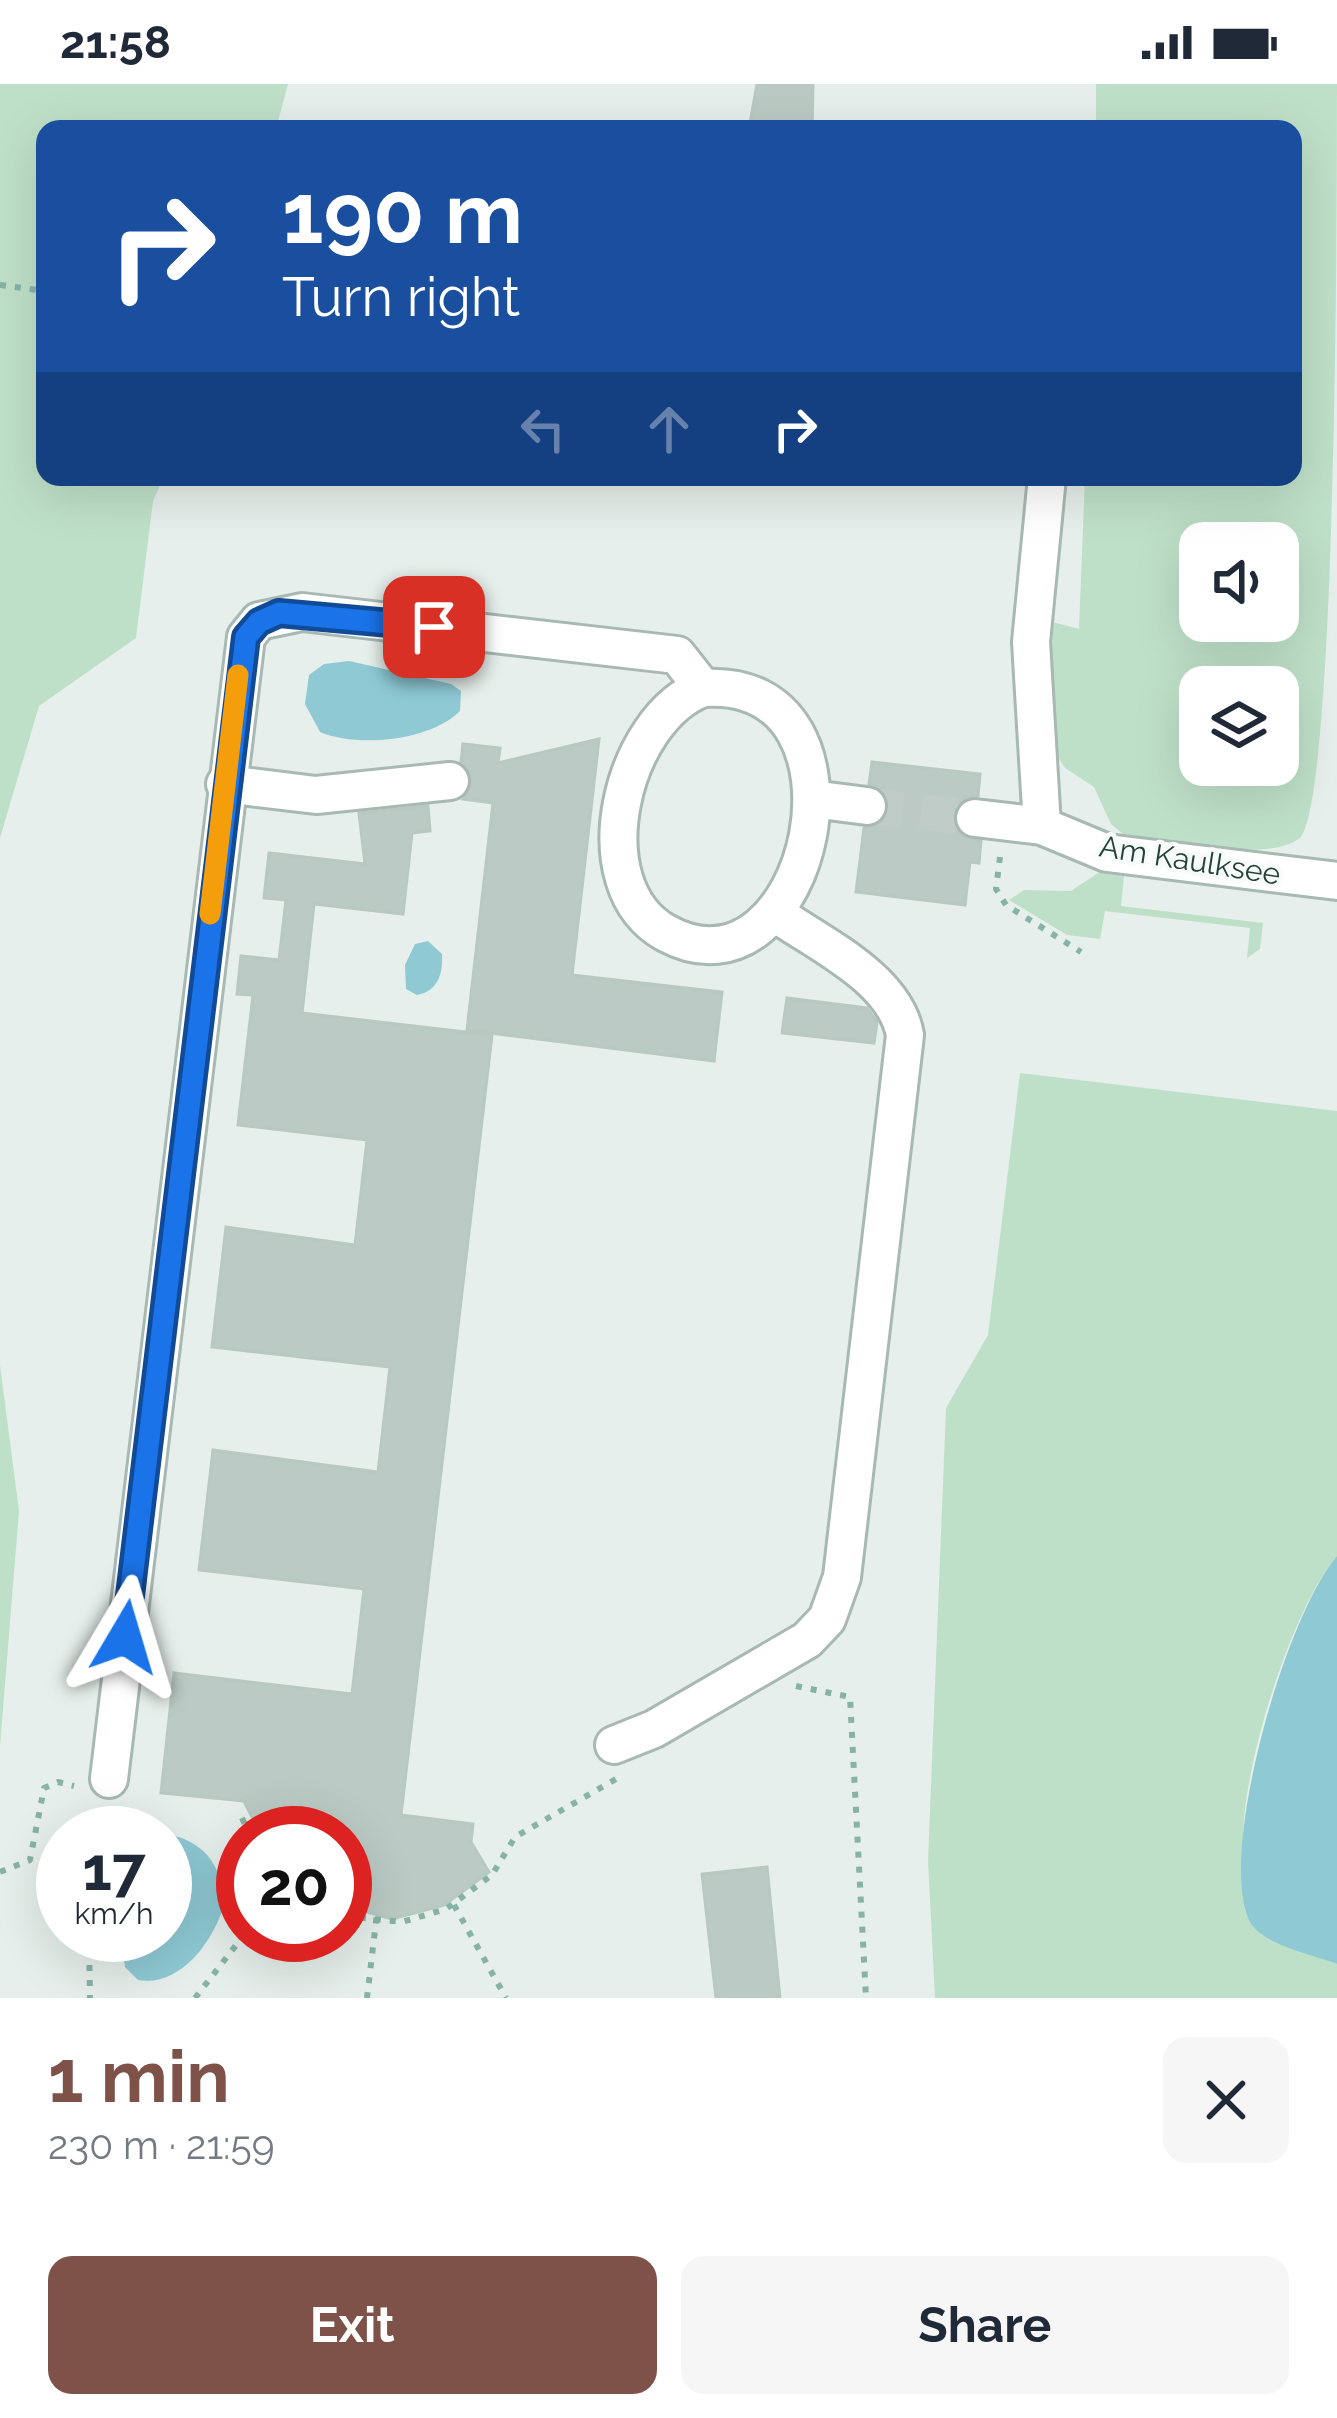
<!DOCTYPE html>
<meta charset="utf-8">
<style>
:root{--surface:#fff;--page:#f6f6f7;--text:#1f2937;--muted:#747a83;--accent:#7f5249}
body{margin:0;font-family:Raleway,sans-serif;background:var(--page);color:var(--text);height:100vh;display:flex;flex-direction:column;font-size:45px;white-space:nowrap}
*{box-sizing:border-box;margin:0}
p{font-size:39px;color:var(--muted)}
.icon{flex:none;width:66px;height:66px;fill:none;stroke:currentColor;stroke-width:2;stroke-linecap:round;stroke-linejoin:round}
.map{position:relative;height:1914px;overflow:hidden}
.side{display:flex;flex-direction:column;background:var(--surface);flex:1}
.side>*{flex:none}
.top-card{position:absolute;left:36px;top:36px;width:1266px;height:366px;border-radius:24px;box-shadow:0 12px 48px #0002;background:#1a4fa0;color:#fff;overflow:hidden}
.buttons{position:absolute;left:1179px;top:438px;display:grid;gap:24px}
.buttons a{display:grid;place-items:center;width:120px;height:120px;border-radius:24px;background:var(--surface);box-shadow:0 12px 48px #0002;font-size:60px}
.speed{position:absolute;left:36px;top:1722px;display:flex;gap:24px;font-size:60px;font-weight:700;text-align:center}
.speed>*{display:grid;place-content:center;width:156px;height:156px;border-radius:50%;background:var(--surface);box-shadow:0 12px 48px #0002;line-height:1}
.speed small{font-size:30px;font-weight:400}
.speed .limit{border:18px solid #d22;background:#fff;color:#111}
.pin{position:absolute;display:grid;place-items:center;width:102px;height:102px;color:#fff;margin:-51px;border-radius:24px;box-shadow:0 6px 18px #0006}
.me{position:absolute;width:132px;margin:-66px;rotate:7deg;stroke-linejoin:round;filter:drop-shadow(0 0 9px #0008)}
.turn{display:flex;align-items:center;gap:42px;height:252px;padding:0 48px;font-size:54px}
.turn .icon{width:156px;height:156px;stroke-width:2.5}
.turn b{display:block;font-size:84px;line-height:102px}
.lanes{display:flex;align-items:center;height:114px;padding:0 48px;background:#0003;justify-content:center;gap:60px;direction:ltr}
.lanes .off{opacity:.35}
.round{display:grid;place-items:center;flex:none;width:126px;height:126px;border-radius:24px;background:var(--page)}
.overview{display:flex;align-items:center;justify-content:space-between;height:204px;padding:0 48px}
h1{font-size:72px;font-weight:700;line-height:90px;color:var(--accent)}
.cta{display:flex;gap:24px;margin-top:auto;padding:24px 48px}
.cta a{flex:1;height:138px;border-radius:24px;background:var(--accent);color:#fff;font-size:48px;font-weight:700;line-height:138px;text-align:center}
.cta a+a{background:var(--page);color:var(--text)}
.status{display:flex;justify-content:space-between;align-items:center;height:84px;padding:0 60px;background:var(--surface);direction:ltr}
.status svg{height:33px;fill:currentColor}
.map>svg:first-child{display:block}
</style>
<div class="status"><b>21:58</b><svg viewBox="0 0 49 12"><path d="M0 12V9h3v3zM5 12V6h3v6zM10 12V3h3v9zM15 12V0h3v12zM26 1h20v11H26zM47 4h2v5h-2z"/></svg></div>
<div class="map">
<svg width="1337" height="1914" viewBox="0 0 1337 1914">
<rect width="100%" height="100%" fill="#e6efeb"/>
<g fill="#bfe0c8" fill-rule="evenodd">
<path d="M0 0H288L276 45H45V393H164L153 417 136 554 39 622 0 754Z"/>
<path d="M1096 0H1337C1337 107 1337 702 1301 753 1270 781 1164 755 1123 750L1111 740 1094 703 1065 684 1053 665 1041 535 1079 545 1085 393H1293V45H1096ZM1200 459H1278V537H1200ZM1200 603H1278V681H1200Z"/>
<path d="M1098 789 1124 792 1121 822 1263 839 1260 865 1247 874 1250 844 1105 827 1100 855 1067 851 1009 816 1024 806 1071 807Z"/>
<path d="M1020 989 1337 1027V1472C1291 1525 1236 1699 1244 1769 1247 1796 1256 1824 1262 1851L1337 1880V1914H935L928 1777 946 1324 988 1251Z"/>
<path d="M0 1281 19 1427 0 1662Z"/>
</g>
<g fill="#8ec9d4">
<path d="M349 577 451 600 461 607 460 627C430 657 358 664 320 648L305 620 309 591 324 580Z"/>
<path d="M428 857 442 870C443 890 438 907 417 911L406 905 405 881 415 860Z"/>
<path d="M1337 1472V1880C1312 1870 1259 1861 1248 1834 1219 1760 1287 1530 1337 1472Z"/>
<path d="M175 1752C212 1762 227 1793 221 1830 208 1864 177 1903 138 1896L125 1883 120 1851H165V1753Z"/>
</g>
<g fill="#bbcac4" stroke="#b8c9c2" stroke-width="3">
<path d="M757 0H813L812 45H749Z"/>
<path d="M599 655 572 891 722 908 714 977 467 946 493 719 463 715 472 696 461 678 463 660 500 664 498 679Z"/>
<path d="M872 678 980 690 978 712 965 714 953 730 961 751 981 757 979 779 970 778 965 821 856 808 864 744 884 736 889 724 881 705 869 700Z"/>
<path d="M428 722 430 747 412 749 403 830 314 820 302 929 492 951 401 1731 473 1740 471 1758 489 1788 444 1821 392 1835 345 1822V1749H260L244 1717 161 1709 174 1589 352 1610 364 1505 199 1486 213 1366 378 1388 390 1283 212 1263 226 1143 355 1161 367 1056 238 1041 253 911 237 910 241 872 279 876 286 816 264 814 269 769 365 780 359 729Z"/>
<path d="M787 914 867 924 877 938 874 959 782 949Z"/>
<path d="M767 1783 780 1914H716L702 1790Z"/>
</g>
<g fill="none" stroke-linecap="round" stroke-linejoin="round">
<path stroke="#bfccc8" stroke-width="36" stroke-dasharray="36 18" stroke-linecap="butt" d="M867 722 975 734"/>
<g stroke="#a8b8b2" stroke-width="42">
<g id="minor">
<path d="M703 604C886 591 812 929 666 849 580 801 622 634 703 604Z"/>
<path d="M225 700 316 711 450 697"/>
<path d="M812 715 867 722"/>
<path d="M975 734 1042 742 1107 769 1337 797"/>
<path d="M1042 742 1031 558 1047 393"/>
<path d="M614 1661 654 1645 807 1556 827 1535 842 1493 905 951C895 894 819 860 775 829"/>
<path d="M109 1695 246 553 259 537 302 528 677 571 703 604"/>
</g>
</g>
<g stroke="#86b3a5" stroke-width="6" stroke-dasharray="6 9" stroke-linecap="butt">
<path d="M0 201 45 207"/>
<path d="M1000 773 996 805 1006 821 1081 868"/>
<path d="M796 1602 850 1613 866 1914"/>
<path d="M242 1734 249 1749"/>
<path d="M101 1749 104 1729"/>
<path d="M0 1788 30 1776 44 1704 58 1698 74 1702"/>
<path d="M454 1821 506 1914"/>
<path d="M345 1832 402 1838 446 1825 492 1791 515 1753 616 1695"/>
<path d="M89 1851 90 1914"/>
<path d="M195 1914 244 1851"/>
<path d="M367 1914 377 1829"/>
</g>
<use href="#minor" stroke="#fff" stroke-width="36"/>
</g>
<g fill="none" stroke-linecap="round" stroke-linejoin="round">
<g stroke="#114b97" stroke-width="30">
<path id="route" d="M125 1553 246 553 259 538 279 529 434 543"/>
</g>
<use href="#route" stroke="#1a73e8" stroke-width="21"/>
<path stroke="#f59e0b" stroke-width="21" d="M210 830 238 591"/>
</g>
<g text-anchor="middle" dominant-baseline="central" stroke-width="9" stroke-linejoin="round" paint-order="stroke">
<g font-size="30" fill="#24423a" stroke="#f7fbf9">
<text transform="translate(1190 776) rotate(9)">Am Kaulksee</text>
</g>
</g>
</svg>
<div class="buttons">
<a><svg class="icon" aria-label="sound" viewBox="0 0 24 24"><path d="M4 9h4l5-4v14l-5-4H4zM17 9q2 3 0 6"/></svg></a>
<a><svg class="icon" aria-label="layers" viewBox="0 0 24 24"><path d="M12 4l9 5-9 5-9-5zM3 14l9 5 9-5"/></svg></a>
</div>
<div class="speed"><div>17<small>km/h</small></div><div class="limit">20</div></div>
<div class="pin" style="left:434px;top:543px;background:#d93025"><svg class="icon" aria-label="arrive" viewBox="0 0 24 24"><path d="M6 21V4h12l-3 4 3 4H6"/></svg></div>
<svg class="me" style="left:125px;top:1553px" viewBox="-20 -20 40 40"><path d="M0-17L14 15 0 8-14 15z" fill="#1a73e8" stroke="#fff" stroke-width="4"/></svg>
<div class="top-card">
<div class="turn"><svg class="icon" aria-label="right" viewBox="0 0 24 24"><path d="M7 20v-9h11M14 6l5 5-5 5"/></svg><div><b>190 m</b>Turn right</div></div>
<div class="lanes"><svg class="icon off" aria-label="left" viewBox="0 0 24 24"><path d="M17 20v-9H6M10 6l-5 5 5 5"/></svg><svg class="icon off" aria-label="ahead" viewBox="0 0 24 24"><path d="M12 20V5M6 11l6-6 6 6"/></svg><svg class="icon" aria-label="right" viewBox="0 0 24 24"><path d="M7 20v-9h11M14 6l5 5-5 5"/></svg></div>
</div>
</div>
<section class="side">
<div class="overview"><div><h1>1 min</h1><p>230 m · 21:59</p></div><a class="round"><svg class="icon" aria-label="close" viewBox="0 0 24 24"><path d="M6 6l12 12M18 6L6 18"/></svg></a></div>
<div class="cta"><a>Exit</a><a>Share</a></div>
</section>
